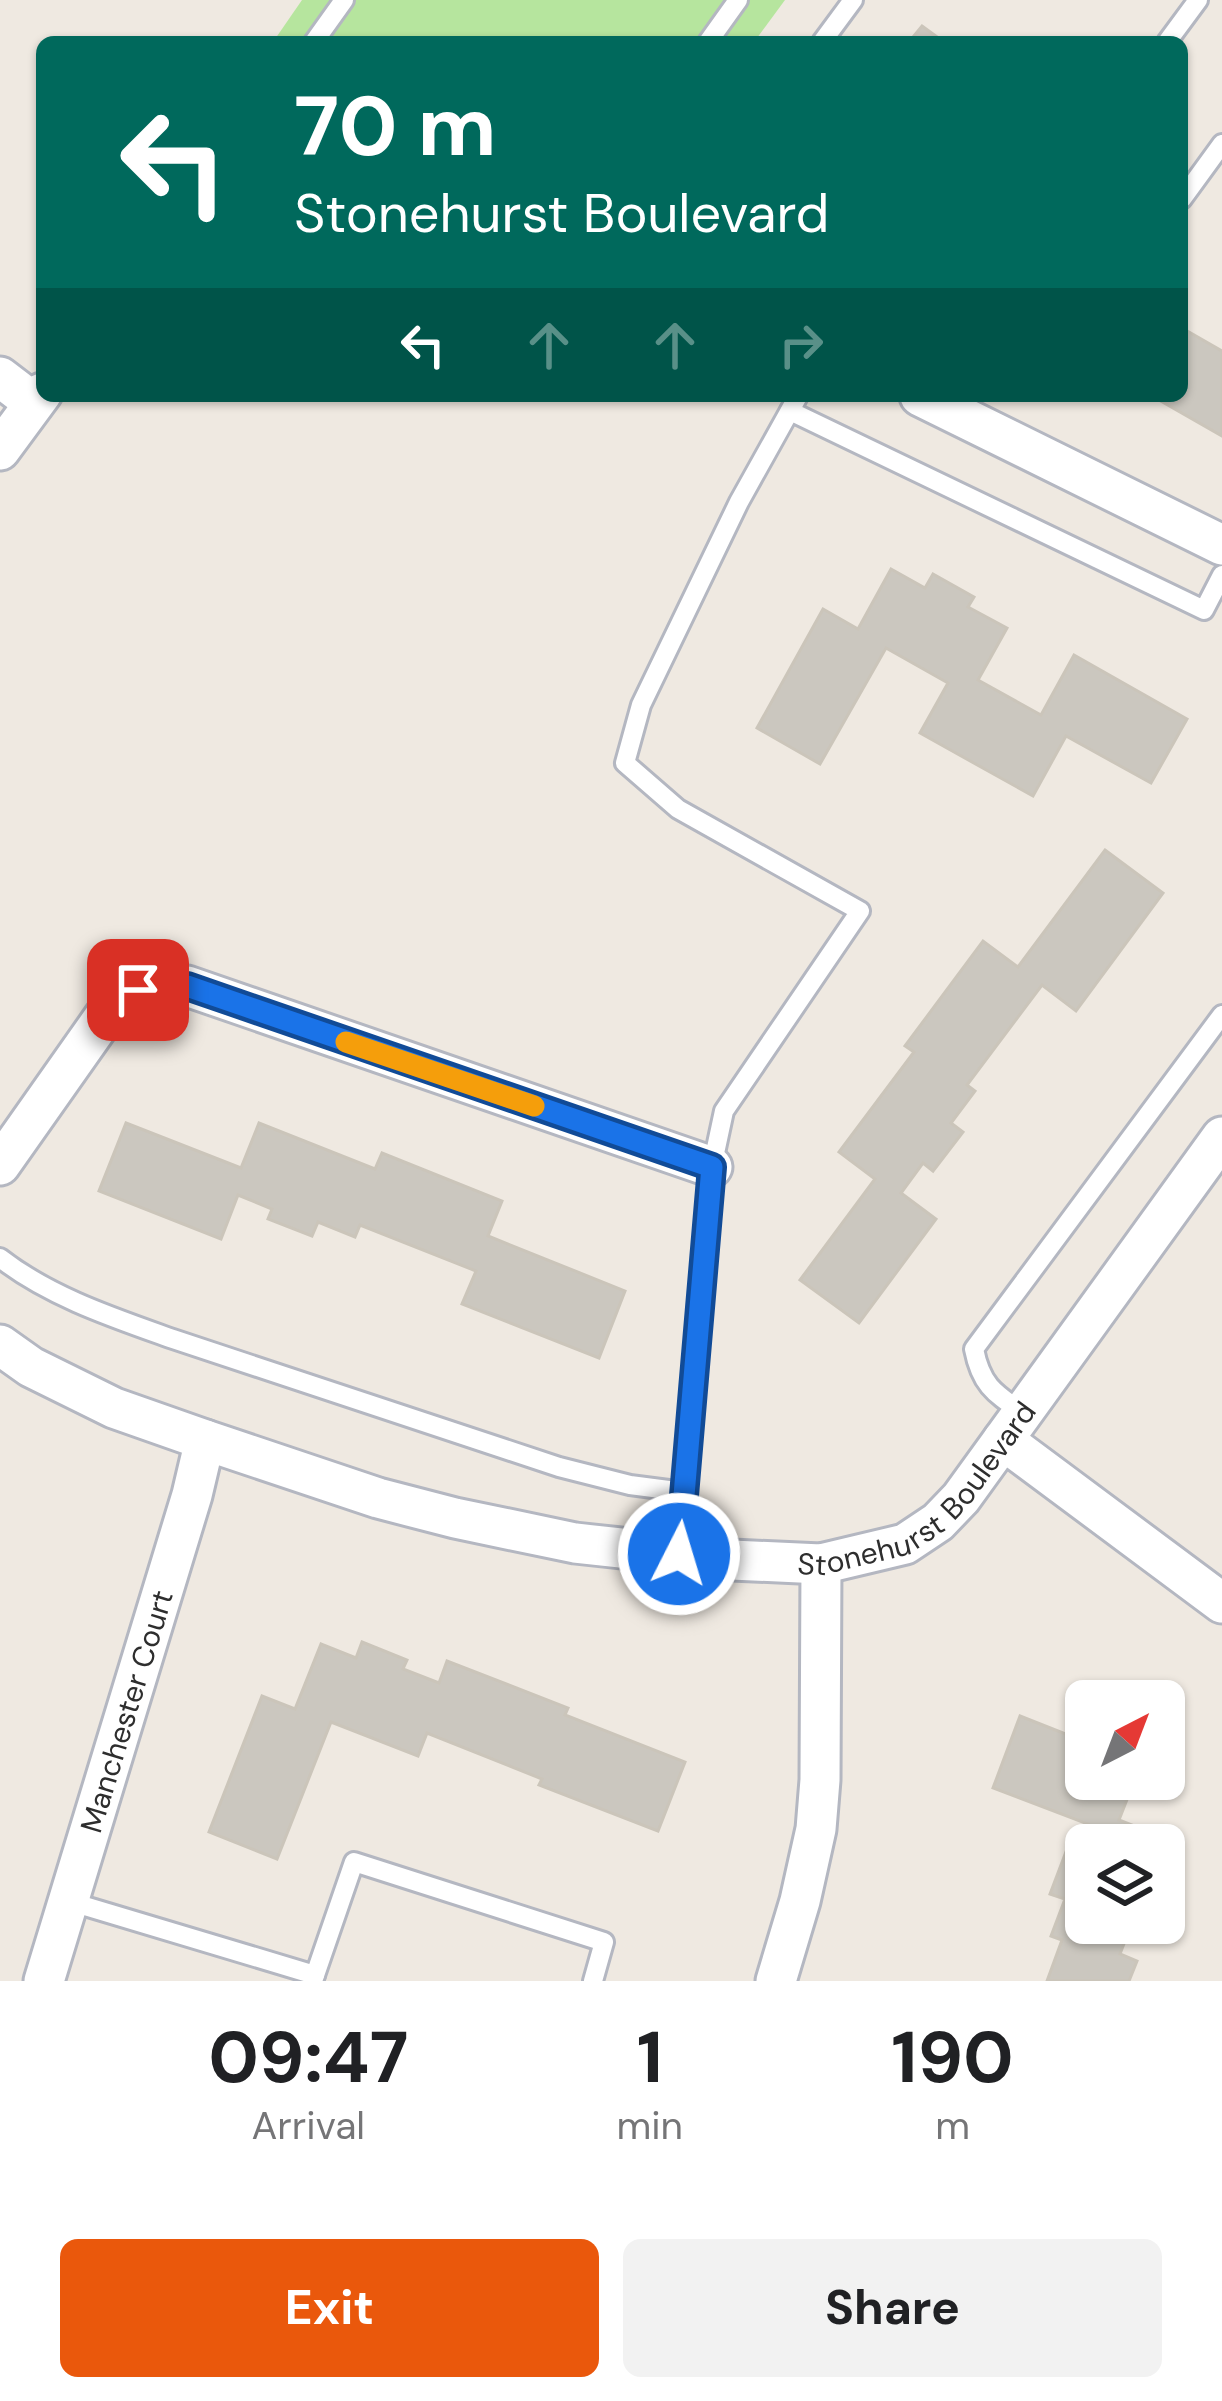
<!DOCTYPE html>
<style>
:root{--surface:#fff;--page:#f2f2f2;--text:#202124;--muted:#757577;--accent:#ea580c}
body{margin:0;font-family:"DM Sans",sans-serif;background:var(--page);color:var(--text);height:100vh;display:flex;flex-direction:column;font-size:45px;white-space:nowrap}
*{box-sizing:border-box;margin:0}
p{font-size:39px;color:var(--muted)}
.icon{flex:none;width:66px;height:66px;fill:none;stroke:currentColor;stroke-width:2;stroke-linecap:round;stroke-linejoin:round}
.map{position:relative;height:1981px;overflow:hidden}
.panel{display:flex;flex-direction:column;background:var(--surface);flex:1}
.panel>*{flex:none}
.top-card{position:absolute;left:36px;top:36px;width:1152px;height:366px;border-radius:18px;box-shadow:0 3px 9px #0004;background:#00695c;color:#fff;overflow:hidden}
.needle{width:78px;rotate:42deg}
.controls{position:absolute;left:1065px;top:1680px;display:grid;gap:24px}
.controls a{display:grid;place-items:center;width:120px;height:120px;border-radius:18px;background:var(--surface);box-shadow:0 3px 9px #0004;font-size:60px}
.pin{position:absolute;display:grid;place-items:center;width:102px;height:102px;color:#fff;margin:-51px;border-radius:24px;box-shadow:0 6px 18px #0006}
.me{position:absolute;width:132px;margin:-66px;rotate:5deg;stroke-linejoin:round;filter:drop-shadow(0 0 9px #0008)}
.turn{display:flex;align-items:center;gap:42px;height:252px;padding:0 60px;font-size:54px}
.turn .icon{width:156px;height:156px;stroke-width:2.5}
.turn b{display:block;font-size:84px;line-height:102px}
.lanes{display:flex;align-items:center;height:114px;padding:0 60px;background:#0003;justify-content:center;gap:60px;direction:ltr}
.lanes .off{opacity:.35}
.eta{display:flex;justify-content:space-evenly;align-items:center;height:204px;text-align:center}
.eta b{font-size:72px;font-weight:700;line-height:84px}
.action{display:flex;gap:24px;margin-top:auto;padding:24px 60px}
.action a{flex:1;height:138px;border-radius:18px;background:var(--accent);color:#fff;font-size:48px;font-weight:700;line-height:138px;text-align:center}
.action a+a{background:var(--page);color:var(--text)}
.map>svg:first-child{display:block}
</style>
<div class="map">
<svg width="1222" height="1981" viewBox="0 0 1222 1981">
<rect width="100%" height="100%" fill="#efe9e1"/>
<path fill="#b6e59e" d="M302 0H785L754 42H273Z"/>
<g fill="#cbc7bf" stroke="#cbc5ba" stroke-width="3">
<path d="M922 26 944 42H909Z"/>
<path d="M1182 328 1222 351V436L1152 396H1182Z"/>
<path d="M891 569 925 588 933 574 974 597 968 607 1007 628 978 680 1041 715 1074 655 1187 719 1151 783 1066 736 1033 796 920 733 948 683 886 648 820 764 757 728 823 609 858 629Z"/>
<path d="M1105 850 1163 893 1076 1011 1042 985 967 1085 975 1091 951 1123 963 1132 933 1171 923 1163 901 1193 936 1219 859 1323 800 1280 875 1179 839 1152 914 1052 905 1046 983 941 1018 967Z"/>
<path d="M126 1123 241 1168 259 1123 375 1169 382 1153 502 1201 488 1236 625 1291 599 1358 462 1304 476 1271 360 1225 355 1237 318 1222 312 1236 268 1219 272 1209 238 1195 221 1239 99 1191Z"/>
<path d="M362 1642 407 1660 403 1669 439 1683 447 1661 568 1708 565 1715 685 1762 658 1831 539 1785 542 1779 427 1733 418 1756 331 1722 277 1859 209 1832 262 1696 295 1709 321 1644 356 1658Z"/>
<path d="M1020 1716 1086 1742V1779H1135L1119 1820 1165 1838 1162 1845H1086V1923H1132L1120 1954 1137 1961 1129 1981H1047L1062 1940 1051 1936 1065 1899 1050 1894 1067 1849 1077 1852 1088 1824 993 1788Z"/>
</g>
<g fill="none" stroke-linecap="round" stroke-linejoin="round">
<g stroke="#b4b7c1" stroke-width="24">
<g id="lane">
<path d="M314 42 344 0"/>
<path d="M708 42 738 0"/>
<path d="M822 42 853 0"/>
<path d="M1167 42 1198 0"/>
<path d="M1182 199 1222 144"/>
<path d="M790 411 1204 610 1222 575"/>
<path d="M0 1258C50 1297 114 1318 173 1339L559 1467 630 1485 684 1492"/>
<path d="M1023 1413C994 1393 981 1385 974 1349L1222 1015"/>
<path d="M679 1554 712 1167 724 1111 860 911 678 809 625 763 641 705 739 502 798 396"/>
<path d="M68 1901 315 1975"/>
<path d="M313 1981 354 1862 604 1942 593 1981"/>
</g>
</g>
<g stroke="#b4b7c1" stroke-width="45">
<g id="street">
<path d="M0 377 34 403"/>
<path d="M920 396 1222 545"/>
<path d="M0 450 42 393"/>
<path d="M0 1165 112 1006 138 990 187 986 712 1167"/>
<path id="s1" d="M0 1345 31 1367 114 1408 205 1440 378 1498 455 1518 575 1543 732 1560 821 1564 905 1544 938 1522 961 1498 1222 1137"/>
<path d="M1003 1440 1222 1603"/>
<path id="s2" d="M44 1981 192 1495 205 1440"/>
<path d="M776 1981 800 1901 816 1829 820 1780 821 1564"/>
</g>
</g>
<use href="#lane" stroke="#fff" stroke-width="18"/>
<use href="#street" stroke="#fff" stroke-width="39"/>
</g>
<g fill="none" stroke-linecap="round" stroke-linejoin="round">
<g stroke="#114b97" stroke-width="30">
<path id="route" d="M138 990 187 986 712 1167 679 1554"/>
</g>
<use href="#route" stroke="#1a73e8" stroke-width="21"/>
<path stroke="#f59e0b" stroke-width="21" d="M346 1042 534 1106"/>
</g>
<g text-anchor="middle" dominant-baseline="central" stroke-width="9" stroke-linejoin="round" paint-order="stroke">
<g font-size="30" fill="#2e2e2e" stroke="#fff">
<text stroke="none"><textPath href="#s1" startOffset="984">Stonehurst Boulevard</textPath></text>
<text stroke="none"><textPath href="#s2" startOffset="282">Manchester Court</textPath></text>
</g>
</g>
</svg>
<div class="controls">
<a><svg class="needle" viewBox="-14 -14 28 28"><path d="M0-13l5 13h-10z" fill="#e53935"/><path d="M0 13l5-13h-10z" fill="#757577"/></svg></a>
<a><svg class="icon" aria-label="layers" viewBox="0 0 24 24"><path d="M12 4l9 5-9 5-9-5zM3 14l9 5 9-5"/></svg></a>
</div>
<div class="pin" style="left:138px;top:990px;background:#d93025"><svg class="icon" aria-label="arrive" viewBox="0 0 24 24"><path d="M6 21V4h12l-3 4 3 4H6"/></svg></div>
<svg class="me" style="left:679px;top:1554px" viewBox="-20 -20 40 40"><circle r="17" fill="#1a73e8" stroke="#fff" stroke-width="3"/><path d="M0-11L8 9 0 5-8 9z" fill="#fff"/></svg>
<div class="top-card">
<div class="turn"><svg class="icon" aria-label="left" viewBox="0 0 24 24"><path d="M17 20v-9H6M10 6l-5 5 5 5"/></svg><div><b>70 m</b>Stonehurst Boulevard</div></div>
<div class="lanes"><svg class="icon" aria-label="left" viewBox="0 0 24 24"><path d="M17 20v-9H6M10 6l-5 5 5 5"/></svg><svg class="icon off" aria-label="ahead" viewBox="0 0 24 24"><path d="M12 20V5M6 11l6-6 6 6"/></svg><svg class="icon off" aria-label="ahead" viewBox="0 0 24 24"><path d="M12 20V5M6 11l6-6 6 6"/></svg><svg class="icon off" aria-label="right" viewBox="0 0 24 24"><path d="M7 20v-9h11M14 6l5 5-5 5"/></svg></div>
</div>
</div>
<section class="panel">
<div class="eta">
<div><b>09:47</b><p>Arrival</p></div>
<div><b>1</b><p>min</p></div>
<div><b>190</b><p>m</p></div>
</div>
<div class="action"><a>Exit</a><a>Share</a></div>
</section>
